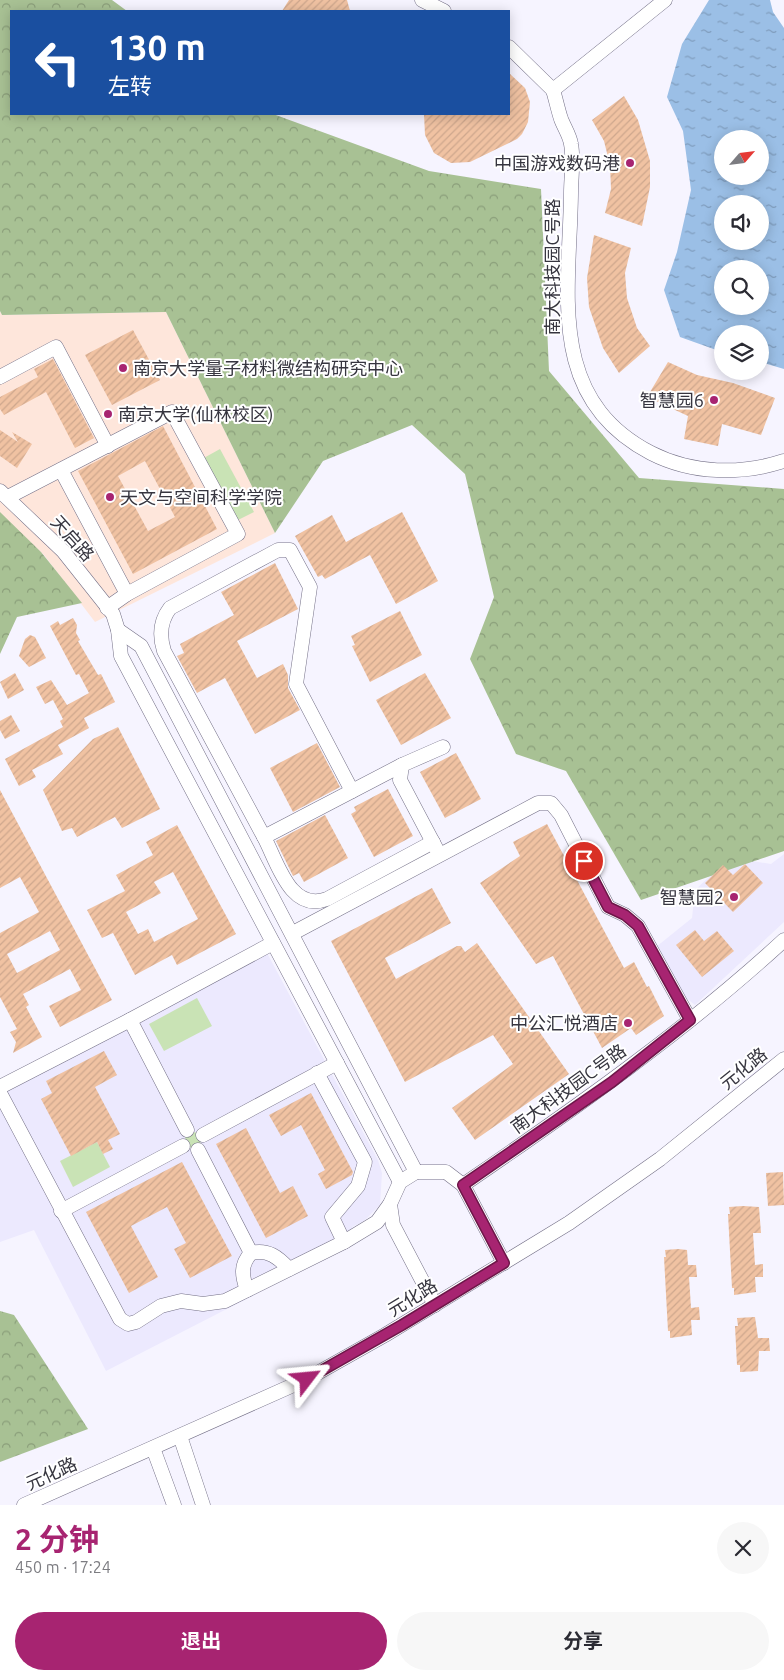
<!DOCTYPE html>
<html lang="zh">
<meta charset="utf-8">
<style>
:root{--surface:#fff;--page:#f7f7f7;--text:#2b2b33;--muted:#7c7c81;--accent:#a72471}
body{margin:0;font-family:Ubuntu,"Noto Sans SC",sans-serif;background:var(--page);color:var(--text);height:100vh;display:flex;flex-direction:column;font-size:19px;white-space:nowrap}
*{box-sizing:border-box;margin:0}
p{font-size:16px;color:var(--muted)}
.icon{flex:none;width:28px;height:28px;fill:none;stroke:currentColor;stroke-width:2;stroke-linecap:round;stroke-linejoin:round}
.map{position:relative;height:1505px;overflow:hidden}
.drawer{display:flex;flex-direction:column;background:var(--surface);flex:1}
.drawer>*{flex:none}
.hud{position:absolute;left:10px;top:10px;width:500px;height:105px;border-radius:0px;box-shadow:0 2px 12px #0003;background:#1a4fa0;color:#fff;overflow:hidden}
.needle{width:32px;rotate:62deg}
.controls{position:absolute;left:714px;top:130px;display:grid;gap:10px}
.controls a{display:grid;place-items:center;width:55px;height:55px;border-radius:50%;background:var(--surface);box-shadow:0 2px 12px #0003;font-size:25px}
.pin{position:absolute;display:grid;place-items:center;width:42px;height:42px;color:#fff;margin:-21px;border:2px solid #fff;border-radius:50%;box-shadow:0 1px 5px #0007}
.me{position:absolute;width:55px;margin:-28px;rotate:61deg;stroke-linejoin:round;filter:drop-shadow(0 0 4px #0008)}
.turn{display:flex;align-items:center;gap:18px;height:105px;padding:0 15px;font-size:22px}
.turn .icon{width:65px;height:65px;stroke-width:2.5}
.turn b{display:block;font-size:35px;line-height:42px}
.round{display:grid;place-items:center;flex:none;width:52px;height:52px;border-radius:26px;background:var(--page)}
.overview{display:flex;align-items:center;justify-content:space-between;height:85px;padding:0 15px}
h1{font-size:30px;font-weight:700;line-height:38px;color:var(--accent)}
.button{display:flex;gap:10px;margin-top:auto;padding:10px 15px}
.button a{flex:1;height:58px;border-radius:30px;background:var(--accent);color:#fff;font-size:20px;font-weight:700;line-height:58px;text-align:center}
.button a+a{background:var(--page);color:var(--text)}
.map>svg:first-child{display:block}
</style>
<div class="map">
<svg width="784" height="1505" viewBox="0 0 784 1505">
<defs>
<pattern id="forest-crowns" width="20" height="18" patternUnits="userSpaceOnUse" patternTransform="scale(1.25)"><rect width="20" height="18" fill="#a8c194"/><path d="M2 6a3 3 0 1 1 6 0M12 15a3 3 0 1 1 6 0" fill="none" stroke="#8a9e7a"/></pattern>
<pattern id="water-ripples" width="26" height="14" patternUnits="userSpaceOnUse" patternTransform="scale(1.25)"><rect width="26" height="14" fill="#9bbfe6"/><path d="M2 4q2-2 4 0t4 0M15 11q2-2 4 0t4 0" fill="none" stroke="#7f9cbc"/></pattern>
<pattern id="building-hatch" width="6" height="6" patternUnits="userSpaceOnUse" patternTransform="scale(1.25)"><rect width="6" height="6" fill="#f0c2a2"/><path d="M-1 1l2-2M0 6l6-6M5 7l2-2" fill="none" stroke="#cea78d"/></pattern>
</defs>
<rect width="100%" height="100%" fill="#f6f4ff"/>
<g fill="#ece9fe">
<path d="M784 854V922L695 1005 680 993 656 947 692 918 695 890 723 864 746 860 771 864Z"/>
<path d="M267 953 378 1160 382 1173 380 1205 364 1221 352 1227 359 1241 106 1371 34 1230 0 1242V1095Z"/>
</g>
<path fill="#fee6db" d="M0 311 2 315 166 312 275 533 95 622 44 555 0 513Z"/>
<g fill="#c9e3b5">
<path d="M220 449 254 512 236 521 202 459Z"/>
<path d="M197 998 212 1026 164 1051 149 1024Z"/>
<circle cx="193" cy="1140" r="8"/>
<path d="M97 1142 110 1167 73 1187 60 1161Z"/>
</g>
<g fill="url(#forest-crowns)">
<path d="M0 0H112L127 11H11V114H273L429 171 541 189 549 371 639 478 784 489V851L641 900 566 771 516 754 470 659 494 597 465 474 412 425 323 461 275 533 166 312 2 315 0 311Z"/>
<path d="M0 512 41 552 82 603 17 617 0 654Z"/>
<path d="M0 1311 14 1315 88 1429 0 1462Z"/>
</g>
<path fill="url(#water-ripples)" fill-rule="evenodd" d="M709 0H770L773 12 784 28V369L760 362V334H722V352L680 337 664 290 677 252 691 190 683 131 667 97 682 44ZM722 139H760V176H722ZM722 204H760V241H722ZM722 269H760V306H722Z"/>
<g fill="url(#building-hatch)" fill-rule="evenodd">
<path d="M289 0H347L350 11H282Z"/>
<path d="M509 73 525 88 530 102 528 122 522 134 517 139 470 162 451 163 434 153 425 135 424 114H509Z"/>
<path d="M624 96 638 120 650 161V187L642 226 605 213 611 189 610 165 604 141 592 120Z"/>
<path d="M594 235 631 248 625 273 627 298 637 328 650 346 619 373 603 348 589 307 587 278Z"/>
<path d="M133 330 160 380 112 405 85 355Z"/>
<path d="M53 359 94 438 75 448 46 392 4 415 0 409V397L38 377 34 369Z"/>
<path d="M668 362 697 375 733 383 775 398 761 435 722 424 718 446 684 439 688 416 647 397Z"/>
<path d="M163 426 217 529 133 574 78 471ZM145 461 175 517 148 531 118 476Z"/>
<path d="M0 430 18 442 12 432 32 444 17 468 0 456Z"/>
<path d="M402 512 438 581 396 604 370 555 325 579 322 575 318 577 295 536 332 515 346 542Z"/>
<path d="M275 563 298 609 237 641 257 678 283 664 288 675V688L300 710 255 734 225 678 197 693 177 656 184 653 180 644 234 615 221 592Z"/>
<path d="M400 611 422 655 370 682 352 646 355 645 351 636Z"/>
<path d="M73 618 77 625 76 633 80 640 78 641 98 675 101 674 115 702 84 718 89 728 58 745 63 754 32 770 36 777 19 786 5 759 63 727 60 721 63 719 53 700 45 704 36 687 51 680 67 705 89 693 79 674 76 675 50 626 58 621 60 625Z"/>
<path d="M30 635 35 637 46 658 29 667 19 656 25 639Z"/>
<path d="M15 673 24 690 8 699 0 682Z"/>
<path d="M425 673 451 718 401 745 376 700Z"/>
<path d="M11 715 20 731 5 739 0 730V721Z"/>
<path d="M118 727 160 809 122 828 115 817 77 837 72 828 62 831 43 790 93 739Z"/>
<path d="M317 743 340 787 293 812 270 768Z"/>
<path d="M456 753 481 799 445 818 420 772Z"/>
<path d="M388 789 413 836 374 857 351 814 356 811 354 807Z"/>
<path d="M0 790 112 1000 60 1027 49 1006 81 990 70 969 23 994 29 1005 26 1007 42 1037 13 1053 16 1042 10 1032 17 1029 0 997V933L39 912 20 877 0 888ZM50 931 60 950 17 973 7 954Z"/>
<path d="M325 815 348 858 304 882 299 873 293 876 276 841Z"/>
<path d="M547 824 624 968 634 962 647 987 649 986 664 1016 636 1035 631 1028 602 1048 553 956 536 964 480 883 520 856 513 842Z"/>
<path d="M177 825 236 934 177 965 172 955 135 975 113 933 102 938 87 910 125 891 116 875 153 855 146 842ZM173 872 198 919 154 942 148 929 138 934 126 912 161 893 154 882Z"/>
<path d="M745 864 763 883 733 912 705 883 723 865 733 875Z"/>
<path d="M432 888 451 923 385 958 396 979 457 946H461L465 952 477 943 569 1074 475 1140 452 1108 513 1064 493 1035 405 1082 331 941Z"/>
<path d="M695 930 704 941 717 931 734 951 702 977 676 945Z"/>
<path d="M104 1051 117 1075 95 1087 120 1134 108 1140 113 1149 103 1154 97 1142 71 1156 41 1099 52 1093 46 1081Z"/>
<path d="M311 1093 353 1172 352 1175 326 1189 318 1174 325 1170 301 1125 281 1136 269 1115Z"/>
<path d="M246 1128 280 1193 293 1186 308 1216 266 1238 216 1144Z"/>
<path d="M182 1162 232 1256 190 1278 174 1249 186 1243 167 1207 131 1226 158 1277 129 1293 86 1212Z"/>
<path d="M783 1172 784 1205 768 1206 766 1173Z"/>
<path d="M743 1206 759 1207 761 1233H753L755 1265 763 1264V1277H755L756 1292 734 1295V1288H732L728 1214H730L729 1207Z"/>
<path d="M678 1249 687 1250 688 1265H696L697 1277H689L691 1308 699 1307 700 1320H691L692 1335 670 1338V1331H668L664 1257H666L665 1250Z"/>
<path d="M755 1317 758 1338H769L770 1351H759L758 1371 740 1372V1365H737L735 1326H738L737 1318Z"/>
</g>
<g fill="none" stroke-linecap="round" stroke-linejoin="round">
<g stroke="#736f86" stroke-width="15">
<g id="minor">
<path d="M422 0 444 11"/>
<path d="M665 0 553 90C556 100 558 110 561 119 564 127 570 136 571 144 574 159 571 178 571 193 570 291 545 398 651 453 692 474 741 475 784 461"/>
<path d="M509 47 553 90"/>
<path d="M0 377 56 347 108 446"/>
<path d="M61 470 127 594"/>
<path d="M0 491 63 551 113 614 118 630 121 656 400 1182"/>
<path d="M8 497 172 412 238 534 127 594 107 608"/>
<path d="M118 630 141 646 416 1172"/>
<path d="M402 765 264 837C277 861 290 913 327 899L433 842"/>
<path d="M264 837 164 651C159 635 160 621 170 608L278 550H290L310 587 296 684 352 791"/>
<path d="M437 850 400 780 402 765 443 747"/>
<path d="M293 933 538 803H551L561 815 608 907 625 915 638 926 690 1020"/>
<path d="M130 1020 187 1130"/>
<path d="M317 1073 365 1162 358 1186 332 1217 344 1242"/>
<path d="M0 1087 130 1020 273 943"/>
<path d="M0 1093 120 1319 128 1324 136 1322 161 1306 181 1301 203 1304 225 1301 344 1242 377 1222 390 1204"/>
<path d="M203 1135 337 1063"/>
<path d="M198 1150 251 1253"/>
<path d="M463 1185C574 1109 685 1031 784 940"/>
<path d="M61 1211 183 1146"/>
<path d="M247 1290C242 1276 240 1265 251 1253 268 1249 278 1257 289 1269"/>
<path d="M435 1305 393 1225 390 1204 400 1182 416 1172H446L463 1185 504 1263"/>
<path d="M180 1436 203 1505"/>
<path d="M153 1448 174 1505"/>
<path d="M24 1505 307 1379 385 1335 569 1223 660 1159 784 1059"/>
</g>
</g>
<use href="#minor" stroke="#fff" stroke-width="14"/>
</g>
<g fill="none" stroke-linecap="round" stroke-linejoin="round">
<g stroke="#6d1749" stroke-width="12">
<path id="route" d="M307 1379 402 1325 504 1263 463 1185 612 1082 690 1020 638 926 625 915 608 907 584 861"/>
</g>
<use href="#route" stroke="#a72471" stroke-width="9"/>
</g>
<g fill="#a72471" stroke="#fff" stroke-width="2">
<circle cx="630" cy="163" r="5"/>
<circle cx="123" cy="368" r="5"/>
<circle cx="714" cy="400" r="5"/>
<circle cx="108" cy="414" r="5"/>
<circle cx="110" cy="497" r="5"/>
<circle cx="734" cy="897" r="5"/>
<circle cx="628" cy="1023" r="5"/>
</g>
<g text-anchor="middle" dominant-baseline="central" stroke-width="4" stroke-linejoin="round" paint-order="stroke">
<g font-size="18" fill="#36353f" stroke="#fff" text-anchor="end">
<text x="620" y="163">中国游戏数码港</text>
<text x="133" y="368" text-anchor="start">南京大学量子材料微结构研究中心</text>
<text x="704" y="400">智慧园6</text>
<text x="118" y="414" text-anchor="start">南京大学(仙林校区)</text>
<text x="120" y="497" text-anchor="start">天文与空间科学学院</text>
<text x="724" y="897">智慧园2</text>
<text x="618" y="1023">中公汇悦酒店</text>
</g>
<g font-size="18" fill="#36353f" stroke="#fff">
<text transform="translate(552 267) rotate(-90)">南大科技园C号路</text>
<text transform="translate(73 538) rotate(48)">天启路</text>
<text transform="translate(743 1068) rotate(-39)">元化路</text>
<text transform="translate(568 1088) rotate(-36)">南大科技园C号路</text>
<text transform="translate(412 1297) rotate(-31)">元化路</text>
<text transform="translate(51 1473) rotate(-24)">元化路</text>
</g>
</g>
</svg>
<div class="controls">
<a><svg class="needle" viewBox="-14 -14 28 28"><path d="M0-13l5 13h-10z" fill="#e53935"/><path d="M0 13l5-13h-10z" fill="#7c7c81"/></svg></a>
<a><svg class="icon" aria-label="sound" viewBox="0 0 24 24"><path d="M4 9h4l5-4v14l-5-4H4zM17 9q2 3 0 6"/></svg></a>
<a><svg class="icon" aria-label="search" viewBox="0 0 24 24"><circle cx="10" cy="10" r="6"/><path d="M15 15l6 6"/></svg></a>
<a><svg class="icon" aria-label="layers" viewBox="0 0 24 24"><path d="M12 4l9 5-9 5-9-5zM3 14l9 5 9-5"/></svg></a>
</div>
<div class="pin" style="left:584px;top:861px;background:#d93025"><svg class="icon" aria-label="arrive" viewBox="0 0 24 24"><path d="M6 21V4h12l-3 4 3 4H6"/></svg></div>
<svg class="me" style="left:307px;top:1379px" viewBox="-20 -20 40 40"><path d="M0-17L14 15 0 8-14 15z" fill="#a72471" stroke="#fff" stroke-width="4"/></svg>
<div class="hud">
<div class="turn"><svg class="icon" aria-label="left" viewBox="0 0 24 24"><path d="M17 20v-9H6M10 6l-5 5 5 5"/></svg><div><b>130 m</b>左转</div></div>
</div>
</div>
<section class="drawer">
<div class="overview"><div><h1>2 分钟</h1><p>450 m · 17:24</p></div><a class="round"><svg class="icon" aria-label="close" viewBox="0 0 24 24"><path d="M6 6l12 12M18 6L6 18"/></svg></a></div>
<div class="button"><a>退出</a><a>分享</a></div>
</section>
